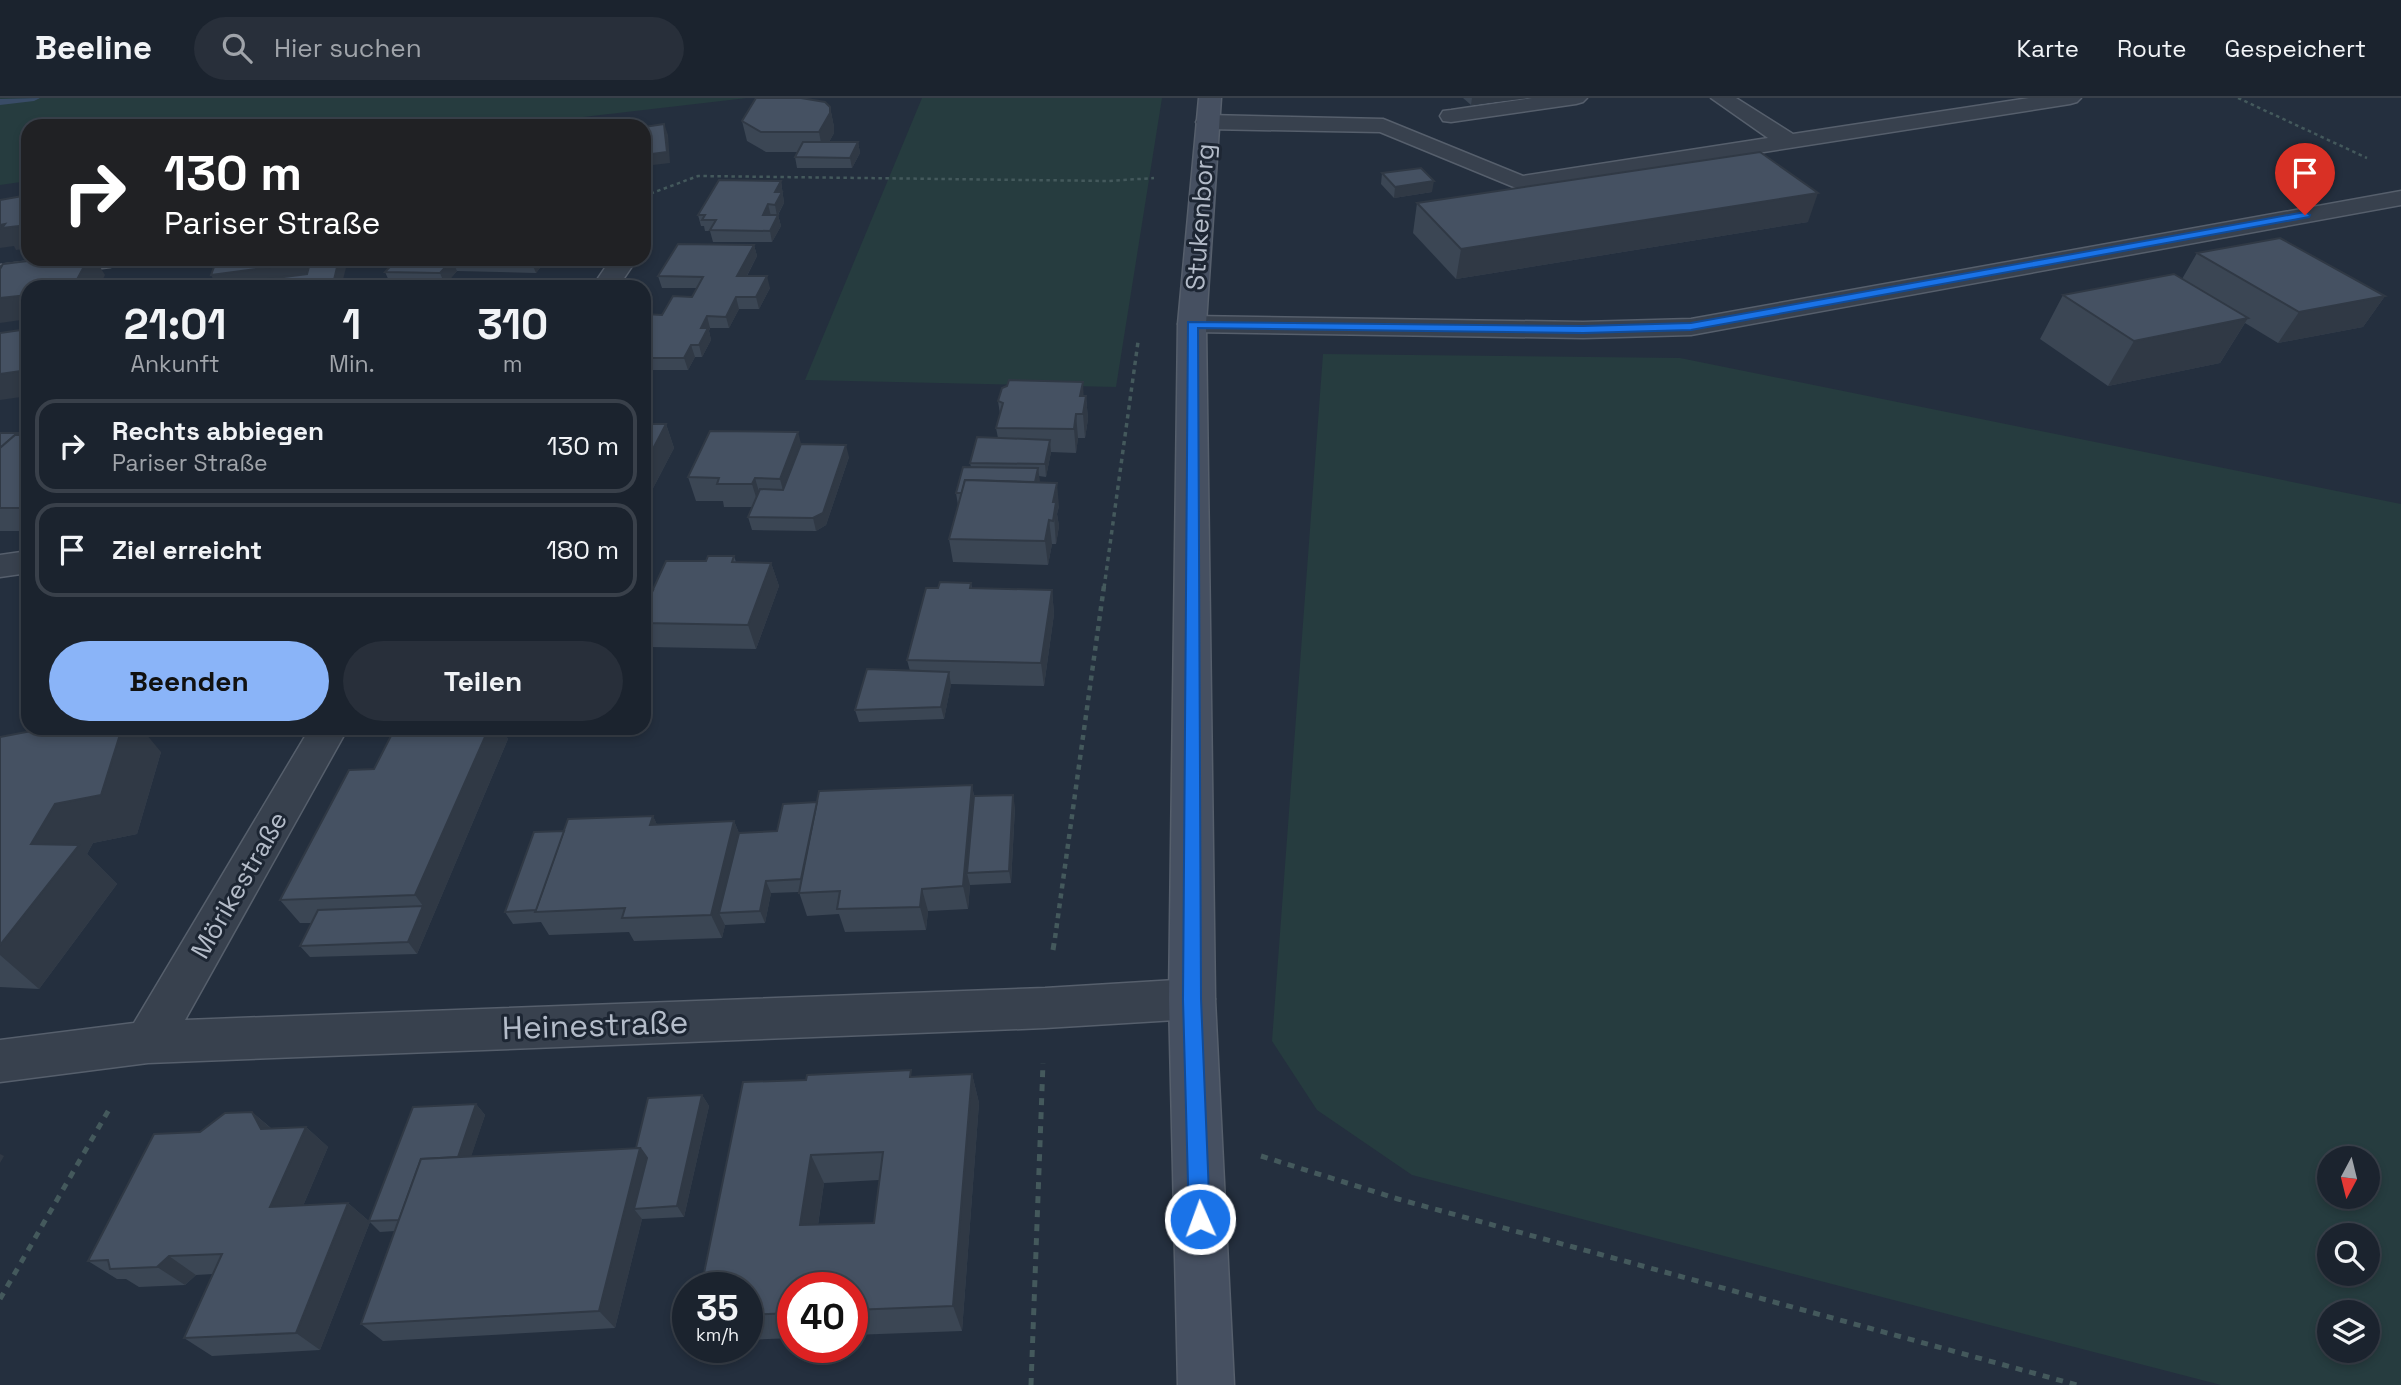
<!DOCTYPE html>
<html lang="de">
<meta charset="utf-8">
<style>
:root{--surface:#1b232e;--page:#282f3a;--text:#f1f3f6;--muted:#a0a4aa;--line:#39404a;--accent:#8ab4f8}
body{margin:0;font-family:"Space Grotesk",sans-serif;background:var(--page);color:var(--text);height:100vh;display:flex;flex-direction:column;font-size:26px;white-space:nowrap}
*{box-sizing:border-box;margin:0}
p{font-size:23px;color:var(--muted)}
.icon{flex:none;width:38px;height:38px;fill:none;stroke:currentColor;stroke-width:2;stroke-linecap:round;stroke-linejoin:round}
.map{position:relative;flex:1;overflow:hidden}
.drawer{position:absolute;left:21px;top:182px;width:630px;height:455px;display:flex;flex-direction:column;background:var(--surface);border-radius:21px;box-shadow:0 4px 10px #0003,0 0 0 2px var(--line)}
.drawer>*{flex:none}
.top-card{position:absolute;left:21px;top:21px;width:630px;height:147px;border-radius:21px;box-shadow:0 4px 10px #0003,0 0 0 2px var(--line);background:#202124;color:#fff;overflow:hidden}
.needle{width:46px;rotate:187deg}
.tools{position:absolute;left:2317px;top:1048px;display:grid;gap:14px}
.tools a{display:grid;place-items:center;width:63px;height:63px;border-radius:50%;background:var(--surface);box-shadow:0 4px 10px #0003,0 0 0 2px var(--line);font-size:35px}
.speed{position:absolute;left:672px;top:1174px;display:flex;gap:14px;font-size:35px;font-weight:700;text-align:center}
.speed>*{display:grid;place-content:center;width:91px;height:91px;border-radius:50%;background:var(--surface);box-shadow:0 4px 10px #0003,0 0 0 2px var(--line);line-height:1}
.speed small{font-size:18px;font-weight:400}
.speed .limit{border:10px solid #d22;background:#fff;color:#111}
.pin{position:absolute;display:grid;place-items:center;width:60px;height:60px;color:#fff;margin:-72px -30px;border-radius:50% 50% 50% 0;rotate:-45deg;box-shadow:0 0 7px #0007}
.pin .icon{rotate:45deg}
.me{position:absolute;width:77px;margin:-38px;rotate:358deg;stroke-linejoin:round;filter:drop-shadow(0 0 5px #0008)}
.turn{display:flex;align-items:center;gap:24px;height:147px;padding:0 28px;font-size:32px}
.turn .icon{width:91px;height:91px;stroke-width:2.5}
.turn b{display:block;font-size:49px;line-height:60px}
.eta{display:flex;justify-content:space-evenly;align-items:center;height:119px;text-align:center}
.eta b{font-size:42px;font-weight:800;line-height:49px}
.primary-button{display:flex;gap:14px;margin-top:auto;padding:14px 28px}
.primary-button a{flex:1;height:80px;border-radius:42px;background:var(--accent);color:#111;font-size:28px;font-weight:800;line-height:80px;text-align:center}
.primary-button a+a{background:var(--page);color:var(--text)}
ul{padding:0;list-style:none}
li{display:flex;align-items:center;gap:21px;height:94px;margin:0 14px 10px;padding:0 14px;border:4px solid var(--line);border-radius:21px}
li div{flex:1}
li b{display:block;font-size:26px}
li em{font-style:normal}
header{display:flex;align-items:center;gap:42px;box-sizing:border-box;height:98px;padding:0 35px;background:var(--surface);border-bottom:2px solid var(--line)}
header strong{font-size:33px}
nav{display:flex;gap:38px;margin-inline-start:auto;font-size:24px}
.search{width:490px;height:63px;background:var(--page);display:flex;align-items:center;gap:18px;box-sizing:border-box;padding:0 24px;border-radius:38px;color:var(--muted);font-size:26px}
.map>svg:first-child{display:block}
</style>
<header>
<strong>Beeline</strong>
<div class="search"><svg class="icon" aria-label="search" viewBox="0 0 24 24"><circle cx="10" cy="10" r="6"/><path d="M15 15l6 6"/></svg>Hier suchen</div>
<nav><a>Karte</a><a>Route</a><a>Gespeichert</a></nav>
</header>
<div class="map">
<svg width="2401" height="1287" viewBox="0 0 2401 1287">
<rect width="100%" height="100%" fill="#242f3e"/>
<g fill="#263c3f" fill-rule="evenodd">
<path d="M0 0H747L505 28H28V83L0 87Z"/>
<path d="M922 0H1162L1116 289 805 282Z"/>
<path d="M1323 256 1680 260 2401 406V1287H2221L1412 1077 1317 1012 1272 943ZM2329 1060H2368V1099H2329ZM2329 1138H2368V1176H2329ZM2329 1214H2368V1253H2329Z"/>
</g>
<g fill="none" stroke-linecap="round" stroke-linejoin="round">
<path fill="#394c67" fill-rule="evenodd" d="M40 0 34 3 0 7V1Z"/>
<g stroke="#565f6c" stroke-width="3">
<g id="lane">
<path d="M1532 0H1587L1583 4 1576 6 1451 24 1443 23 1440 18 1443 13 1451 12Z"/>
<path d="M1711 0H1736L1793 36 2029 0H2081L2077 4 2070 6 1521 92 1380 34 1207 31 1199 29 1196 24 1199 19 1207 17 1383 21 1523 78 1768 40Z"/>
</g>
</g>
<g stroke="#565f6c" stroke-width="3">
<g id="street">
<path d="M2401 93V107L1691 237 1583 240 1192 234 1182 232 1178 226 1182 220 1192 218 1583 224 1691 221Z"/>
<path d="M50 161H123L119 166 110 169 0 183V167Z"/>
<path d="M611 161H637L618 189H592Z"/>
<path d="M28 453V475L0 479V457Z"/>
<path d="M310 630H348L185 922 1045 890 1192 881 1208 887 1215 901 1208 915 1192 921 1045 930 148 965 0 984V942L134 925Z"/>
</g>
</g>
<g stroke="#565f6c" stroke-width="3">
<path id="secondary" d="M1199 0H1221L1206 226 1215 901 1234 1287H1178L1169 901 1178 226Z"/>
</g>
<g stroke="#44595c" stroke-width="2.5" stroke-dasharray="3.5 3.5" stroke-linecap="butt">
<path d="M2238 0 2367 60"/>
<path d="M644 98 698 78 1109 83 1154 80"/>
</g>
<path stroke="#44595c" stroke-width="3.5" stroke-dasharray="4.5 4.5" stroke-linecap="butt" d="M1104 490 1138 244"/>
<path stroke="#44595c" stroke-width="4.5" stroke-dasharray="5 5" stroke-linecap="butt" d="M1055 840 1104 488"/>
<g stroke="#44595c" stroke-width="5" stroke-dasharray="7 7" stroke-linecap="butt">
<path d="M1053 852 1055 839"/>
<path d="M1261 1058 1398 1101 2077 1287"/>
<path d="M0 1201 111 1008"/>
<path d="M1031 1287 1043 965"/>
</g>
<use href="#lane" fill="#38414e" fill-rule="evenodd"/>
<use href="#street" fill="#38414e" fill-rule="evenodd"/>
<use href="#secondary" fill="#465061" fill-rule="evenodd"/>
</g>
<g fill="#3b4654" fill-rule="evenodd">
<path d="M1463 0H1527L1471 7Z"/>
<path d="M830 9 834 29V35L829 44H858L860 55 852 70H797L795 59 797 54H766L747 43 742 23Z"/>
<path d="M1382 75 1432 94 1394 100 1381 86Z"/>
<path d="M781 83 784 105 778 117 781 128 772 144H713L710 133H705L704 128H701L698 117Z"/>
<path d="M1417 105 1808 124 1456 181 1413 135Z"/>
<path d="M754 147 757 158 747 178 770 190 759 211H739L729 230H710L709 233 711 242 702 259H695L688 272H644V217H662L692 199 697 190H662L658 178Z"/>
<path d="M2197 155 2385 198 2363 229 2278 245 2245 225 2220 265 2108 288 2040 241 2063 197 2182 181Z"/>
<path d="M397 161H547L536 175 457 173 449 182 524 183V184L548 185 549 189H418L420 186 390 185 385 174Z"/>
<path d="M1086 298 1088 321 1085 340H1078L1076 355 1051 354 1046 379 1039 378V384L1059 408 1057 416 1059 428 1056 446H1052L1048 467 953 464 949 441 958 407 956 395 971 369 970 365 998 340 996 330 1000 316 998 303Z"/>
<path d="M644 326H666L674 350 651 394H644Z"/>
<rect x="0" y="335" width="28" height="98"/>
<path d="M802 346 849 359 826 427 816 433 752 432 748 419 752 409H724L723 403H696L688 379Z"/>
<path d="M734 458 736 464 771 465 779 488 756 551 650 549 644 562V492H653L706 463Z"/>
<path d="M971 485 972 490 1052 492 1054 516 1044 588 951 586 944 621 859 624 855 612 910 573 907 562 938 490Z"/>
<path d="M395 630H515L512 636H505L508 641 417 856 310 859 300 848 312 825H300L280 802 374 671Z"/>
<path d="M0 639 161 654 137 736 93 745 87 756 117 786 39 891 0 889Z"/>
<path d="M972 687 974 698 1015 709 1011 785 970 787 968 811 928 813 926 832 845 834 839 816 807 818 799 794 771 795 765 825 725 827 722 840 634 843 629 834 549 837 541 824 513 826 505 814 564 733 653 718 657 727 734 723 739 735 777 733 817 704Z"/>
<path d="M972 976 979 1005 962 1233 852 1237V1190H793V1240L747 1242 743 984ZM879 1082 874 1125 818 1127 824 1085Z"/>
<path d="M702 997 709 1008 684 1119 642 1121 615 1230 383 1243 361 1226 395 1133 380 1134 369 1123 476 1006 485 1017 471 1058 636 1050Z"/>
<path d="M252 1014 271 1030 306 1029 328 1049 303 1108 348 1105 370 1124 320 1252 212 1258 184 1240 213 1176 196 1177 185 1187 139 1189 126 1181H117L88 1163 200 1034Z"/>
</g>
<g fill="#303945">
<path d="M1472 0H1527L1471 7Z"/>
<path d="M830 9 834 29V35L823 55 819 34Z"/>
<path d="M664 26 668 37 670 65 644 68V57Z"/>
<path d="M858 44 860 55 852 70 850 60Z"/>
<path d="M781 83 784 105 777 118 775 107V94Z"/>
<path d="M1434 83 1432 94 1394 100 1395 89Z"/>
<path d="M1818 95 1808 124 1456 181 1461 151Z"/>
<path d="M768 106 771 118 763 117Z"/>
<path d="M778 117 781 128 772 144 770 133Z"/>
<path d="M0 118 28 127V150L16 152 14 148 0 150Z"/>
<path d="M754 147 757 158 741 189 737 178Z"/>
<path d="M88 161H95L105 177 99 189H73Z"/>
<path d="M302 161H313L300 189H217L211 177Z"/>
<path d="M339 161H344L347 166 341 189H313Z"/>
<path d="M530 161H547L536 175Z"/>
<path d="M452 162 457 173 445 187 440 175Z"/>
<path d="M767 178 770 190 759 211 756 199Z"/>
<path d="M0 193 28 197V221L0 225Z"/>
<path d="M2385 198 2363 229 2278 245 2299 214Z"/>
<path d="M736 199 739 211 729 230 726 219Z"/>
<path d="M707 218 710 230 709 233 711 242 702 259 699 247 701 230Z"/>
<path d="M2248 220 2220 265 2108 288 2134 243Z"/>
<path d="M691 247 695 259 688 272 684 260Z"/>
<path d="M28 272V298L0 302V276Z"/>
<path d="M1083 284 1084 306 1080 298Z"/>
<path d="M1086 298 1088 321 1085 340 1083 316Z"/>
<path d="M1076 316 1078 340 1076 355 1074 331Z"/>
<path d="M666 326 674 350 651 394 644 375V368Z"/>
<path d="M798 334 804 357 786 404 780 381Z"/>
<path d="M1050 342 1051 354 1046 379 1045 366Z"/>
<path d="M846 347 849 359 826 427 816 433 813 420Z"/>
<path d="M1038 370 1040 383 1034 408 1033 396Z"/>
<path d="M755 380 762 404 759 409 752 386Z"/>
<path d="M1057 385 1059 408 1057 416 1059 428 1056 446 1053 404Z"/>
<path d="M1049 422 1052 446 1048 467 1045 443Z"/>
<path d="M771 465 779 488 756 551 748 527Z"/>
<path d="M1052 492 1054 516 1044 588 1041 565Z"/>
<path d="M645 536 650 549 645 562 644 539Z"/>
<path d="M949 574 951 587 944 621 941 609Z"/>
<path d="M122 630H141L161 654 137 736 93 745 87 756 117 786 39 891 0 857V847L31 746 55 706Z"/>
<path d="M489 630H502L508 641 417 856 408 844 423 808 415 797Z"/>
<path d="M509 630H515L512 636Z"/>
<path d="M972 687 976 710 967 775 970 787 968 811 963 788Z"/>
<path d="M1013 697 1015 709 1011 785 1009 773Z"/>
<path d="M653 718 664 742 650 727Z"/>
<path d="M734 723 744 747 719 815 725 827 722 840 711 817Z"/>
<path d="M766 783 771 795 765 825 760 813Z"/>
<path d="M922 791 928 813 926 832 920 809Z"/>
<path d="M972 976 979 1005 962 1233 953 1208Z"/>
<path d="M702 997 709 1008 684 1119 677 1108Z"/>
<path d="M476 1006 485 1017 464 1080 455 1069Z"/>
<path d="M252 1014 275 1034 261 1031Z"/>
<path d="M306 1029 328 1049 294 1129 270 1109Z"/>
<path d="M640 1050 654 1070 634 1111 642 1121 615 1230 599 1213Z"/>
<path d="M0 1056 4 1058 0 1065Z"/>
<path d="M811 1057 824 1085 814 1154 800 1127Z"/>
<path d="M348 1105 370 1124 320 1252 296 1235Z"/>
<path d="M169 1158 196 1177 185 1187 157 1169Z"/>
</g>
<g fill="#455162" stroke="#303945" stroke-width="2" fill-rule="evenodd">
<path d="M756 0H801L825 4 830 9V15L819 34H761L742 23Z"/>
<path d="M617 25V28H592Z"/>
<path d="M664 26 667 54 644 57V29Z"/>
<path d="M803 44H858L850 60 795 59Z"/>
<path d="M1760 54 1818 95 1461 151 1417 105Z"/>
<path d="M1421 70 1434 83 1395 89 1382 75Z"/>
<path d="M719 82 781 83 775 94H782L775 107 768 106 763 117H778L770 133 710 132 716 122H702L705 117H698Z"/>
<path d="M28 97V127L2 130 5 126 0 127V102Z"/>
<path d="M2280 140 2385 198 2299 214 2197 155Z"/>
<path d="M678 146 754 147 737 178H767L756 199H736L726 219 707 218 701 230H708L699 247H691L684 260H644L645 216 662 217 673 198 692 199 703 179 658 178Z"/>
<path d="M44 161H88L73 189H28V197L0 200V171L3 166Z"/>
<path d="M217 161H303L301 165 211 177Z"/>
<path d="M311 161H339L333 186 313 189H265L268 181 307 176Z"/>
<path d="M397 161H433L452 162 440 175 385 174Z"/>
<path d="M2174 176 2248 220 2134 243 2063 197Z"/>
<path d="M423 182 524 183 519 189H524H418Z"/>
<path d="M524 184 548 185 545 189H526Z"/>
<path d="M28 231V272L0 276V235Z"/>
<path d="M1009 282 1083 284 1080 298H1086L1083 316H1076L1074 331 996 330 1003 305 998 303 1002 290 1007 288Z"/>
<path d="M644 326H666L644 368Z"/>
<path d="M710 333 798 334 780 381 755 380 752 386H717L719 380 688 379Z"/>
<path d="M0 335H28V337H15L0 350Z"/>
<path d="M15 337H28V410H0V350Z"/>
<path d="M977 339 1050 342 1045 366 970 365Z"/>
<path d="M801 346 846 347 823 415 813 420 748 419 760 391 783 392Z"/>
<path d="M963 369 1038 370 1035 384 965 382 962 395H956Z"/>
<path d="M965 382 1057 385 1053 404H1056L1053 423 1049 422 1045 443 949 441Z"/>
<path d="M708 458H734L732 464 771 465 748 527 644 525V511L666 463H706Z"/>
<path d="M940 484 971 485 970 490 1052 492 1041 565 907 562 926 490H938Z"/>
<path d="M644 492H653L644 511Z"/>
<path d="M867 571 949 574 941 609 855 612Z"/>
<path d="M47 630H122L101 697 55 706 31 746 79 747 0 847V639Z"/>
<path d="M395 630H489L415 797 280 802 349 672 374 671Z"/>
<path d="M972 687 963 788 922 791 920 809 837 811 840 793 799 795 819 693Z"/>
<path d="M1013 697 1009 773 967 775 974 698Z"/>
<path d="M817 704 801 781 766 783 760 813 719 815 739 735 777 733 783 706Z"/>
<path d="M653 718 650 727 734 723 711 817 622 820 625 810 535 814 568 721Z"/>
<path d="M564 733 536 812 505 814 534 734Z"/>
<path d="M423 808 408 844 300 848 318 812Z"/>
<path d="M911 972 910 979 972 976 953 1208 852 1212V1190H793V1215L747 1217V1190H701L743 984 806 982 807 977ZM883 1054 874 1125 800 1127 811 1057Z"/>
<path d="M702 997 677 1108 634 1111 647 1060 640 1050H636L648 1000Z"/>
<path d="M476 1006 458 1059 421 1061 399 1122 369 1123 413 1009Z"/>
<path d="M252 1014 261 1031 306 1029 270 1109 348 1105 296 1235 184 1240 222 1156 169 1158 157 1169 110 1171 108 1162 88 1163 154 1036 200 1034 225 1015Z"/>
<path d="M640 1050 599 1213 361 1226 421 1061Z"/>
</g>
<path fill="#1a73e8" stroke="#114b97" stroke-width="2" d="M2305 114 2310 117 2309 119 1691 232 1583 235 1198 230 1201 901 1210 1121 1207 1129 1200 1132 1192 1129 1189 1121 1183 901 1188 224 1583 228 1691 225Z"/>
<g text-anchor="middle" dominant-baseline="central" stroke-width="6" stroke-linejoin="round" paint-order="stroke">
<g font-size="26" fill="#b4bcc9" stroke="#1d2633">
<text transform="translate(1200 119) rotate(-86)">Stukenborg</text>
<text transform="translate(239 787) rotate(-60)">Mörikestraße</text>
</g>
<g font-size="32" fill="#b4bcc9" stroke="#1d2633">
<text transform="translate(595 927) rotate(-2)">Heinestraße</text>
</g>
</g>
</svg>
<div class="tools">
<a><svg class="needle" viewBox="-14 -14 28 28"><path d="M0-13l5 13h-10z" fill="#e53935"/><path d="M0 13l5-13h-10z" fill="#a0a4aa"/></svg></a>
<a><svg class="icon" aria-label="search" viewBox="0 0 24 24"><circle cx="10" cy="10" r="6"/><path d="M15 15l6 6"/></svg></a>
<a><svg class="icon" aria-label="layers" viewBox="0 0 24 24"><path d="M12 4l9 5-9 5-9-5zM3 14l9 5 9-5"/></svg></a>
</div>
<div class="speed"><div>35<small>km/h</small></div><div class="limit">40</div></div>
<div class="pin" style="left:2305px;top:117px;background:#d93025"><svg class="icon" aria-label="arrive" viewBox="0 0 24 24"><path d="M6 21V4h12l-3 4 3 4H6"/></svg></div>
<svg class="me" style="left:1200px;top:1121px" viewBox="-20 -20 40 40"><circle r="17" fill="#1a73e8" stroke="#fff" stroke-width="3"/><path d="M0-11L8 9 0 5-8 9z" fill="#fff"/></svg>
<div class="top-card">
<div class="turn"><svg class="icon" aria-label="right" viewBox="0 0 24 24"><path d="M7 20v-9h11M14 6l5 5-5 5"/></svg><div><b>130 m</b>Pariser Straße</div></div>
</div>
<section class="drawer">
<div class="eta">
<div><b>21:01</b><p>Ankunft</p></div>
<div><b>1</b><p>Min.</p></div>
<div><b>310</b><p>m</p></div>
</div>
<ul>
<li><svg class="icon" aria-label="right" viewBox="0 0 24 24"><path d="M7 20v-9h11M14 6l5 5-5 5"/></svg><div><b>Rechts abbiegen</b><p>Pariser Straße</p></div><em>130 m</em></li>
<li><svg class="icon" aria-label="arrive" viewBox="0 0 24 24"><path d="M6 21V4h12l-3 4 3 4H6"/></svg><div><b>Ziel erreicht</b></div><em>180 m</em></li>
</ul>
<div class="primary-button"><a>Beenden</a><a>Teilen</a></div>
</section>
</div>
